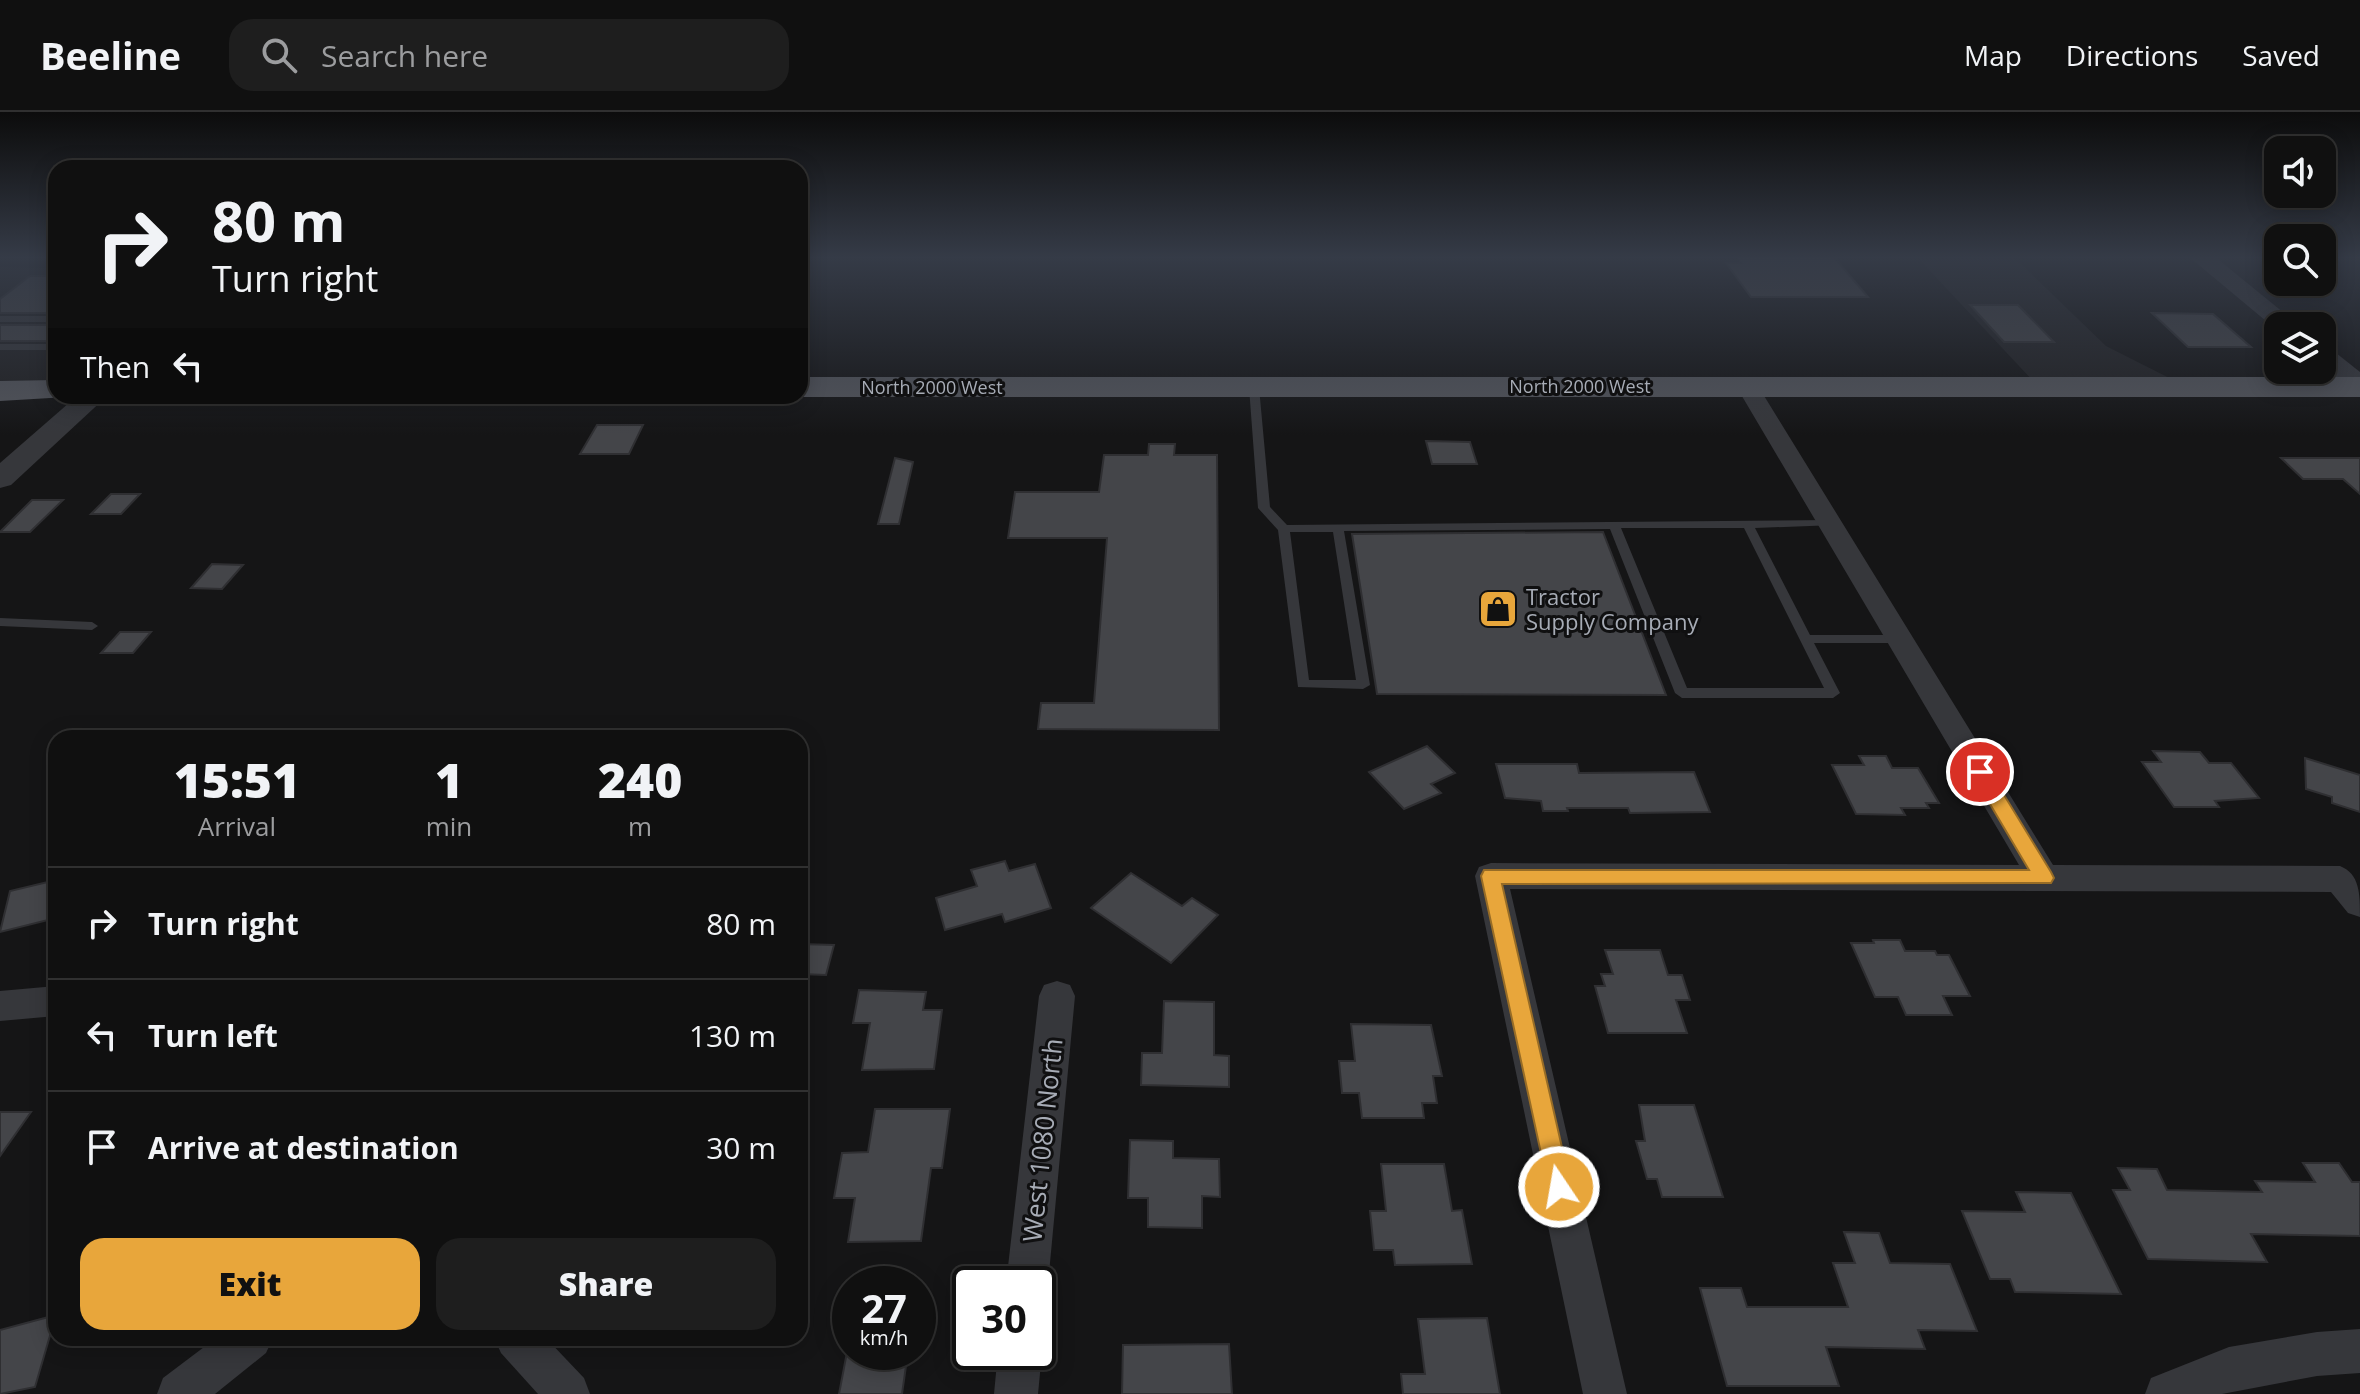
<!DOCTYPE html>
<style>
:root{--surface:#101010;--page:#1e1e1e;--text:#f1f3f6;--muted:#9c9d9f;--line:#303030;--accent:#e8a63b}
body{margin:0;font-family:"Open Sans",sans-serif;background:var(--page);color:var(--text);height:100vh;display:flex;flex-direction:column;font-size:30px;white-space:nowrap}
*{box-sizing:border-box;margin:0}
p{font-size:26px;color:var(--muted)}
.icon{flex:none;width:44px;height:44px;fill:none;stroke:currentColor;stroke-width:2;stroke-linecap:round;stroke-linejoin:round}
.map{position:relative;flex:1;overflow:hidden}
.sheet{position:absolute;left:48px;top:618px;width:760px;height:616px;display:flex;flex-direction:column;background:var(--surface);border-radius:24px;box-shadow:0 4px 20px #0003,0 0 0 2px var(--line)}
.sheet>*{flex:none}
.hud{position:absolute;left:48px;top:48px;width:760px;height:244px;border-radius:24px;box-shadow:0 4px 20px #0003,0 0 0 2px var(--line);background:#101010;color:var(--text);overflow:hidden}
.buttons{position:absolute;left:2264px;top:24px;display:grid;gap:16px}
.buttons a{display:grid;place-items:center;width:72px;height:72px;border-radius:16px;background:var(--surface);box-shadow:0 4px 20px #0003,0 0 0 2px var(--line);font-size:40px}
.speed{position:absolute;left:832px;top:1154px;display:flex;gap:16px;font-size:40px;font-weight:700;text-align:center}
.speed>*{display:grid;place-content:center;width:104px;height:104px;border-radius:50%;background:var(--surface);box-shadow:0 4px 20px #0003,0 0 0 2px var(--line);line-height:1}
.speed small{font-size:20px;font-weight:400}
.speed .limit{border:4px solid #111;border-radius:12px;background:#fff;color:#111}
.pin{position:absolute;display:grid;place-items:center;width:68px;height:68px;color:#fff;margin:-34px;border:4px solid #fff;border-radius:50%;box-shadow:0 2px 8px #0007}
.me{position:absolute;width:88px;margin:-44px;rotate:348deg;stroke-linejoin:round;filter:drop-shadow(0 0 6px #0008)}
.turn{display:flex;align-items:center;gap:28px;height:168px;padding:0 32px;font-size:36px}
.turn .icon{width:104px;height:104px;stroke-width:2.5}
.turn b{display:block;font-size:56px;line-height:68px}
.then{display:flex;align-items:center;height:76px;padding:0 32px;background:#0003;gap:16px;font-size:30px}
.eta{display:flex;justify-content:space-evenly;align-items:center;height:136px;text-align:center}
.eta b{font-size:48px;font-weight:800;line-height:56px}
.button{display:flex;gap:16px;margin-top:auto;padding:16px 32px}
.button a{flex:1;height:92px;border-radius:24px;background:var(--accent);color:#111;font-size:32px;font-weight:800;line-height:92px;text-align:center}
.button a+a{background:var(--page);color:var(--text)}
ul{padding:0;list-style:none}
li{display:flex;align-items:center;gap:24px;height:112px;padding:0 32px;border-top:2px solid var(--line)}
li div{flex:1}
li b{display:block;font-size:30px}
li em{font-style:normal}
header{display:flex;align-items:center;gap:48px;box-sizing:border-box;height:112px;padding:0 40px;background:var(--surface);border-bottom:2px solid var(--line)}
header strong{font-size:38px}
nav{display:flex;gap:44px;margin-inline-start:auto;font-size:28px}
.search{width:560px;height:72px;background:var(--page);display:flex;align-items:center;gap:20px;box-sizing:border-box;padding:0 28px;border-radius:24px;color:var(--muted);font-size:30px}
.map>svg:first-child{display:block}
</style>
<header>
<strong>Beeline</strong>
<div class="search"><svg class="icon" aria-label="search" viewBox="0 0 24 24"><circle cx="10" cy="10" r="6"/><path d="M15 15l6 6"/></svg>Search here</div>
<nav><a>Map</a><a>Directions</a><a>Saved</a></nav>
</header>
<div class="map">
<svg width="2360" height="1282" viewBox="0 0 2360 1282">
<rect width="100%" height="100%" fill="#151516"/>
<g fill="#212123">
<path d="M1916 144H2013L2106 234 2205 284 2048 285Z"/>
<path d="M0 155 56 156V271H0Z"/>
</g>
<g fill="#444549" stroke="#2f2f32" stroke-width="2">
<path d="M1736 144H1833L1868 185H1751L1726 151H1741Z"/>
<path d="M30 164H56V201H0V187Z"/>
<path d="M1970 193H2018L2054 230H2004Z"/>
<path d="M2152 201 2213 202 2251 235H2188Z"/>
<rect x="0" y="213" width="56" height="16"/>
<path d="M597 313H643L629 342H580Z"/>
<path d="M1426 329 1470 330 1477 352H1432Z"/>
<path d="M1149 332H1175L1174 343H1217L1219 618 1038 617 1041 591H1094L1107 426H1008L1015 380H1099L1104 343H1148Z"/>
<path d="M895 346 913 350 899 412H878Z"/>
<path d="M2281 346H2360V382L2343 367H2303Z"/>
<path d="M111 382H140L121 402H91Z"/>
<path d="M32 388H63L30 420H0Z"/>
<path d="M1603 420 1666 583 1377 582 1352 422Z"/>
<path d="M212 452 243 453 222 477 191 476Z"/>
<path d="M120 520H151L133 541H101Z"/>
<path d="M1427 634 1455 661 1431 672 1441 681 1404 697 1369 660Z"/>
<path d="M2153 639 2200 640 2209 651H2231L2259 686 2215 689 2219 695H2174L2142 650H2161Z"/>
<path d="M1859 644H1886L1892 656H1918L1939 691H1926L1929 696H1901L1905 703 1856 702 1832 653H1864Z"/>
<path d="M2305 646 2360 663V700L2332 691V685L2306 677Z"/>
<path d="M1496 652H1577L1579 661 1694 660 1710 700 1630 701 1628 696H1567L1568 699H1543L1541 689 1505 686Z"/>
<path d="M1005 749 1009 759 1035 752 1051 796 1005 810 1002 802 945 818 936 786 977 774 971 758Z"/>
<path d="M1131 761 1182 794 1192 786 1218 803 1171 851 1091 796Z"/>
<path d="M56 768V806L0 820 10 779Z"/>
<path d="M1873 828H1900L1905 839H1935L1937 843H1949L1970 884H1943L1952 903H1906L1898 885H1875L1851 831H1874Z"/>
<path d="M800 832 834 833 826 863 800 862Z"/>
<path d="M1605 838H1660L1668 863H1682L1690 888H1676L1687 921H1608L1595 874H1605L1601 862H1613Z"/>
<path d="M859 878 926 880 923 898H942L934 957 862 958 870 911H853Z"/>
<path d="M1164 889 1214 890V943L1229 944V975L1141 973 1142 941H1162Z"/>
<path d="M1351 912 1431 913 1442 964H1433L1437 991H1422L1424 1006H1362L1359 981H1342L1339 949H1355Z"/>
<path d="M1639 993H1694L1723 1085H1662L1657 1067H1647L1636 1029H1645Z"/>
<path d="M875 997H950L942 1056H931L921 1129 848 1130 855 1086H834L842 1041 868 1040Z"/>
<path d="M0 1000H31L0 1044Z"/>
<path d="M1130 1028 1173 1029V1046L1219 1047 1220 1085 1202 1084V1116L1148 1115V1086H1128Z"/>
<path d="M2303 1051H2339L2352 1070H2360V1124L2251 1122 2267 1150 2148 1147 2113 1078H2130L2118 1056 2157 1057 2167 1078 2262 1080 2255 1069 2315 1070Z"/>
<path d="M1381 1052H1444L1452 1099 1462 1098 1472 1152 1395 1153 1393 1138H1374L1370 1099H1386Z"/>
<path d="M2016 1080 2071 1081 2121 1182 2015 1180 2010 1167H1990L1962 1099 2025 1100Z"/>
<path d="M1844 1120 1879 1121 1890 1151 1950 1152 1977 1219 1918 1218 1925 1237 1826 1235 1839 1274H1727L1700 1176H1741L1747 1195H1848L1833 1151H1855Z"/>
<path d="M56 1203 35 1275 0 1282V1218Z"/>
<path d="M1487 1206 1500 1282H1403L1401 1262H1425L1418 1207Z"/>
<path d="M1229 1232 1232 1282H1122L1123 1233Z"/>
<path d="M847 1240H908L902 1282H839Z"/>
</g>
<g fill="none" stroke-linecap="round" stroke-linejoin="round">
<g fill="#36373b" fill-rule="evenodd">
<rect x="0" y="204" width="56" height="6"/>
<rect x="0" y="232" width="56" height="6"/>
<path d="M1254 272 1259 275 1270 395 1287 413 1831 408 1835 409V413L1755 416 1810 523H1900L1906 527 1900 531H1814L1840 581 1833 586H1682L1675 581 1610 417 1344 419 1370 573 1363 577 1298 575 1278 418 1258 396 1249 275ZM1621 416H1744L1824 576H1687ZM1290 420H1333L1356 568H1309Z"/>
<path d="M0 506 92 510 98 514 92 518 0 514Z"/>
</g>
<g fill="#36373b" fill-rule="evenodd">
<path d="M1747 268 1758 274 2053 753 2340 754C2360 762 2360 782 2360 805L2348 801 2331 780 1510 777 1627 1282H1583L1475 764 1479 755 1491 751 2019 753 1736 274Z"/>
<path d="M1057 869 1070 873 1075 884 1048 1172 1042 1187 1038 1188V1172H1006L1039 884 1044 873Z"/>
<path d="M56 874V904L0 909V879Z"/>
<path d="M2360 1217V1261L2317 1264 2222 1282H2145L2151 1266 2229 1235 2317 1220Z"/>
<path d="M216 1226H273L266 1241 215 1282H157L163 1266Z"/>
<path d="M494 1226H546L584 1266 590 1282H538L501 1241Z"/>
<path d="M1038 1231 1042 1240 1038 1282H994L998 1240H1038Z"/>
</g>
<g fill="#36373b" fill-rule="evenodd">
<path d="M2188 144H2214L2300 214H2278V219Z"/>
<path d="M2322 235 2331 237 2360 260V282L2350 280 2322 256Z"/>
<path d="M77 284H107L11 373 0 376V351Z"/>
</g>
<g fill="#52545a" fill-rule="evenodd">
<rect x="800" y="265" width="1560" height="20"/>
<path d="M56 268V284L67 285 0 289V269Z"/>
</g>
</g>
<linearGradient id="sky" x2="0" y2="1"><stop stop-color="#0c0c0c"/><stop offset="0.45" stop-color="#353b47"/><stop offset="1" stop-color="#353b47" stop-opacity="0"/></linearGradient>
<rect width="2360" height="323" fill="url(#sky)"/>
<path fill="#e8a63b" stroke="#976c26" stroke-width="2" d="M1980 653 1987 655 2051 760 2054 766 2051 771 1502 772 1571 1075 1568 1083 1559 1086 1550 1083 1481 764 1484 758H2029L1971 660Z"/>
<defs>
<g id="shop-square" transform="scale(2)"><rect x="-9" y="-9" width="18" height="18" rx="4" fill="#e8a63b" stroke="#101011"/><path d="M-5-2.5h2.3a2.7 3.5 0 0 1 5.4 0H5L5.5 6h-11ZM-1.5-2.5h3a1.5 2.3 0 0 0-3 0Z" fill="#111"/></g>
</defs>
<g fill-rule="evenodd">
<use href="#shop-square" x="1498" y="497"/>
</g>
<g text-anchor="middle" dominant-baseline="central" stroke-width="6" stroke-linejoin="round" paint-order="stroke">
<g font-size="18" fill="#a7acb6" stroke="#101011">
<text x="1580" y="274">North 2000 West</text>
<text x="932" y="275">North 2000 West</text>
</g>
<g font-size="22" fill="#a7acb6" stroke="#101011" text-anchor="start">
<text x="1526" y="484">Tractor<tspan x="1526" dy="25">Supply Company</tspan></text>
</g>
<g font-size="26" fill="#a7acb6" stroke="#101011">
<text transform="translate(1042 1028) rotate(-84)">West 1080 North</text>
</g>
</g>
</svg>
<div class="buttons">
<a><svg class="icon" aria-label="sound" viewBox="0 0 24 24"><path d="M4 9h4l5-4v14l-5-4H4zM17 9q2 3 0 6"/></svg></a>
<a><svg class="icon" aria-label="search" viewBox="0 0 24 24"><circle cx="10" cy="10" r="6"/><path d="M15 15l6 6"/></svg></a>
<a><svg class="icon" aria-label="layers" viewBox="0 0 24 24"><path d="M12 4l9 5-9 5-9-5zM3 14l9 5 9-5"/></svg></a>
</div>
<div class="speed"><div>27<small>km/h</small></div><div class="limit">30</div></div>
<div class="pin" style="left:1980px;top:660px;background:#d93025"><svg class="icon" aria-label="arrive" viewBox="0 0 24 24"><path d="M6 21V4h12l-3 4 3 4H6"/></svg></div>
<svg class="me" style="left:1559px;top:1075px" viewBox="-20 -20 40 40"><circle r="17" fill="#e8a63b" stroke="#fff" stroke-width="3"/><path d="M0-11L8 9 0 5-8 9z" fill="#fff"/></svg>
<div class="hud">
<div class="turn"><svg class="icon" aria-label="right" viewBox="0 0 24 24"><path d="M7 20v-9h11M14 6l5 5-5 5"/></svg><div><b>80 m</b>Turn right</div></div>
<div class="then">Then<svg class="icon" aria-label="left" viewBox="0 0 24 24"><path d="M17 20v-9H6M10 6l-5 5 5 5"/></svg></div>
</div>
<section class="sheet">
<div class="eta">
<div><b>15:51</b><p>Arrival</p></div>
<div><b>1</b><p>min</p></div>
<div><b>240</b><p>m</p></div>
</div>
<ul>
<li><svg class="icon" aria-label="right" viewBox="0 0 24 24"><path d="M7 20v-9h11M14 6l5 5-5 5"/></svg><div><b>Turn right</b></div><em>80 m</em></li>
<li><svg class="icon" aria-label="left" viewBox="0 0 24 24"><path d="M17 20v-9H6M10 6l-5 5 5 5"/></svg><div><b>Turn left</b></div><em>130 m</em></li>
<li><svg class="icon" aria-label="arrive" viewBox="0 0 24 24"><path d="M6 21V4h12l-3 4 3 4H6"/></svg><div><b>Arrive at destination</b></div><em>30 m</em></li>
</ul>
<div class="button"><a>Exit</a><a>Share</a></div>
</section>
</div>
